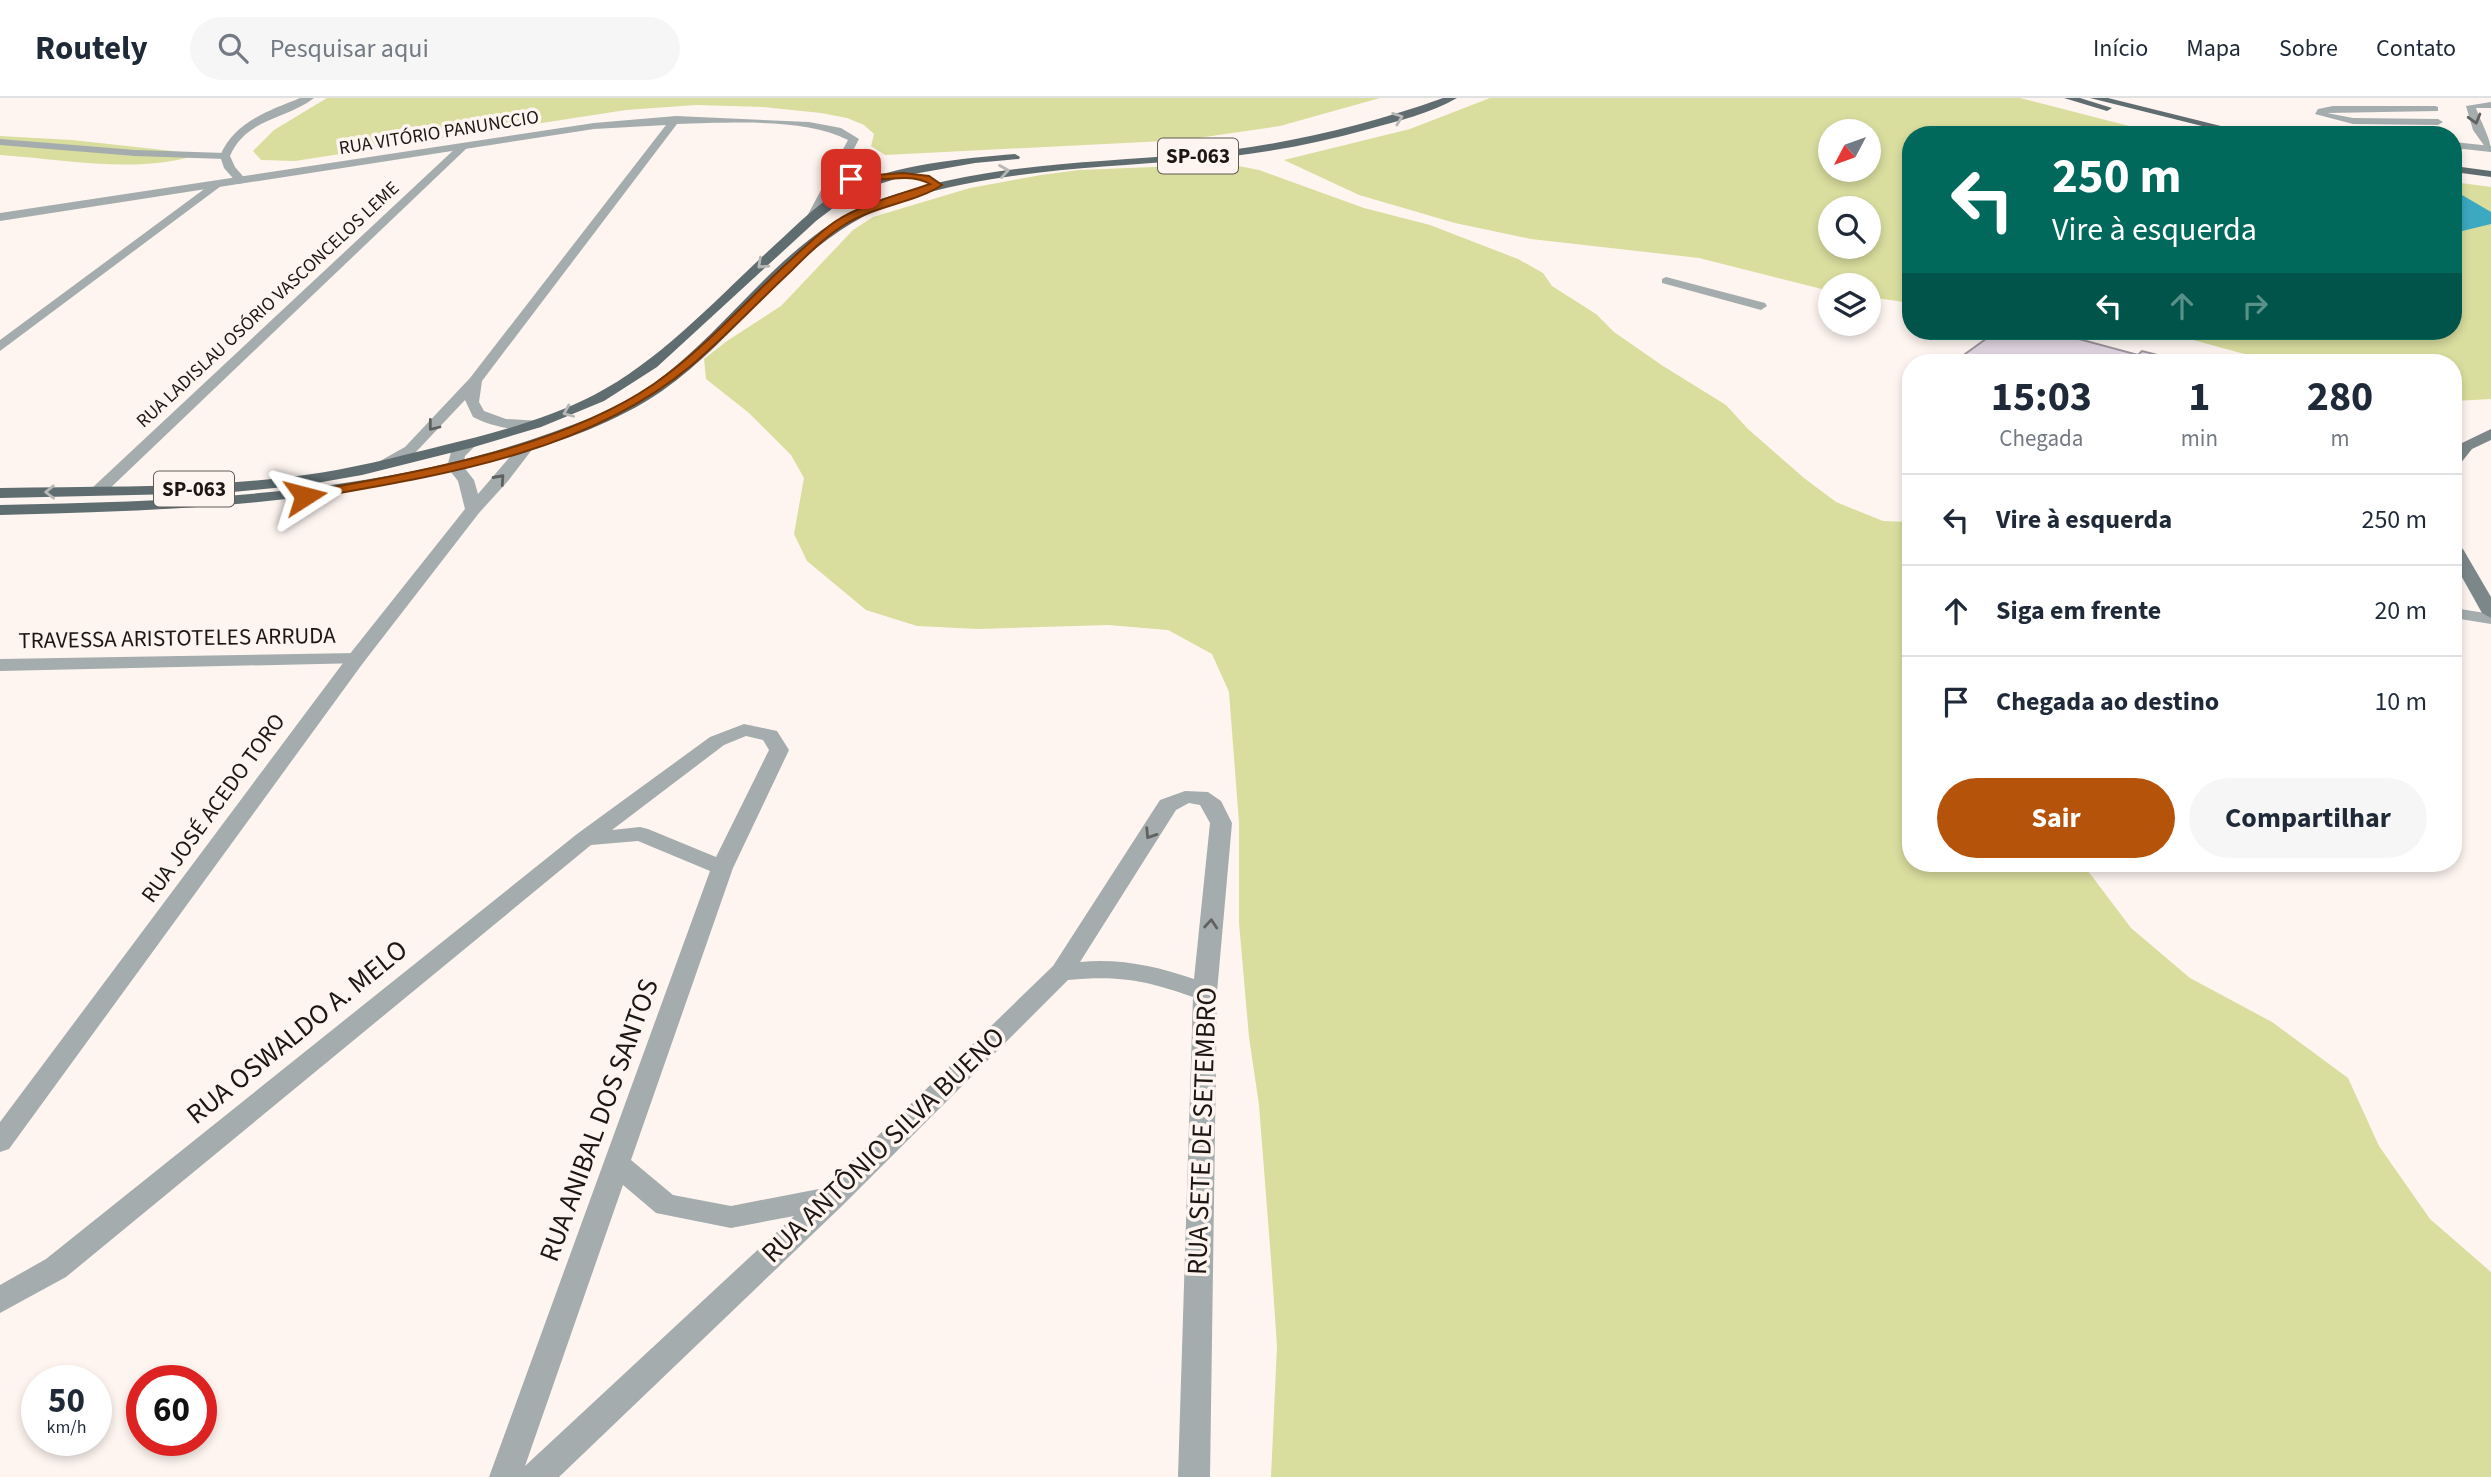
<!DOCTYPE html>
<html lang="pt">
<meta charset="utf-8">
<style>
:root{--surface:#fff;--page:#f6f6f7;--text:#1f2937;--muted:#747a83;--line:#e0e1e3;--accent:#b45309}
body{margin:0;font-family:"Source Sans 3",sans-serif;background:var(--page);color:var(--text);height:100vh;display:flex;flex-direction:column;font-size:26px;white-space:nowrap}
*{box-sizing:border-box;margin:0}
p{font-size:23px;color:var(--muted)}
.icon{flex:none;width:38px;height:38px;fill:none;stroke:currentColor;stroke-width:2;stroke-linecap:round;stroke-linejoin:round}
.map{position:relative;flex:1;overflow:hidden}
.details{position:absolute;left:1902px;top:256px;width:560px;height:518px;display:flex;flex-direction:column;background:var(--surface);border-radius:28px;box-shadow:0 4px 10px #0003}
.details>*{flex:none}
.top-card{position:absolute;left:1902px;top:28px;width:560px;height:214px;border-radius:28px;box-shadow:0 4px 10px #0003;background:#00695c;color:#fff;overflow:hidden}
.needle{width:46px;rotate:229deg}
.tools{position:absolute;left:1818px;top:21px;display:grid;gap:14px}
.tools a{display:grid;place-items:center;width:63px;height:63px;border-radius:50%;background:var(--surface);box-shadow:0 4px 10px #0003;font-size:35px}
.speed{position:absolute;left:21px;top:1267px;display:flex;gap:14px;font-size:35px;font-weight:700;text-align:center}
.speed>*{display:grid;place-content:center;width:91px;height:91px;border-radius:50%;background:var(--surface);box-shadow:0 4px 10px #0003;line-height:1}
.speed small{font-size:18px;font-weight:400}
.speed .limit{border:10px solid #d22;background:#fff;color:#111}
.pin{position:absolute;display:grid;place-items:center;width:60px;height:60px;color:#fff;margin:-30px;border-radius:14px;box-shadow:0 4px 10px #0006}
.me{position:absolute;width:77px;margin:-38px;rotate:81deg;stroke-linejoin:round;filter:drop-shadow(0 0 5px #0008)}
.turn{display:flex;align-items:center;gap:24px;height:147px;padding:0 35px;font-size:32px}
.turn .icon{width:91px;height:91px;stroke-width:2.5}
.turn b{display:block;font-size:49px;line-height:60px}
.lanes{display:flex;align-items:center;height:66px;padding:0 35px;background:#0003;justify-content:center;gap:35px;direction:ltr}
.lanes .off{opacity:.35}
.eta{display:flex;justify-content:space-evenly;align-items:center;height:119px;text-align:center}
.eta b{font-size:42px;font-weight:700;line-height:49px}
.cta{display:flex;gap:14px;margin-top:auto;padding:14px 35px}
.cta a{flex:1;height:80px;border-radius:42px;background:var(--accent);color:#fff;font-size:28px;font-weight:700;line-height:80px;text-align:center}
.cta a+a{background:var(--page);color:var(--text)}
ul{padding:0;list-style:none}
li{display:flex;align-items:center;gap:21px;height:91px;padding:0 35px;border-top:2px solid var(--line)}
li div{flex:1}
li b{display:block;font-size:26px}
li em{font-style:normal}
header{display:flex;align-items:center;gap:42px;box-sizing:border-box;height:98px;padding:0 35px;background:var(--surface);border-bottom:2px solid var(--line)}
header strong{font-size:33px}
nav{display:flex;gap:38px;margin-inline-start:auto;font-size:24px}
.search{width:490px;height:63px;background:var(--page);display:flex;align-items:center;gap:18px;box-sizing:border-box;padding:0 24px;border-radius:38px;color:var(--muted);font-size:26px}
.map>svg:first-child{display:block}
</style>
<header>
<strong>Routely</strong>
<div class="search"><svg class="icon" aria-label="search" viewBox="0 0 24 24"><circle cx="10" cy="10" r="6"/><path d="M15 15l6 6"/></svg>Pesquisar aqui</div>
<nav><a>Início</a><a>Mapa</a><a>Sobre</a><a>Contato</a></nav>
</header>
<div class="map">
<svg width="2491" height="1379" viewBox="0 0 2491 1379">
<rect width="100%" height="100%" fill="#fef5f0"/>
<g fill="#d9dd9e" fill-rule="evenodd">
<path d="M327 0H1380L1280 28 1184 42 885 57 871 48 874 36 864 27 847 20 821 15 763 9 696 7 626 12 295 63 261 62 253 53 274 32Z"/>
<path d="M1490 0H2020L2164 37H1911V205L1869 199V187H1830V193L1699 160 1531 141 1455 125 1359 97 1284 62 1410 31ZM1830 33H1869V72H1830ZM1830 110H1869V149H1830Z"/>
<path d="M0 38 72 42 200 56C138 77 65 61 0 57Z"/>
<path d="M1228 66 1259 72 1364 110 1430 127 1518 161 1543 175 1552 188 1596 216 1614 234 1663 268 1726 307 1748 331 1804 380 1836 404 1883 423 1911 424V765H2082L2131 830 2190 880 2272 924 2348 980 2379 1048 2430 1121 2491 1174V1379H1271L1277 1248 1271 1161 1259 1007 1249 939 1239 825V725L1229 594 1212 556 1168 532 1108 527 978 531 917 528 866 512 807 463 794 436 804 380 791 357 749 315 706 281 704 261 727 243 781 208 853 132 873 119 970 90 1041 77 1079 72Z"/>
<path d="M2454 84 2491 89V301L2454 303V264H2274L2160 233H2454Z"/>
</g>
<path fill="#3ca9c0" d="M2454 96 2462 97 2491 114V126L2454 135Z"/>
<path fill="#e0d4e0" stroke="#9d949d" stroke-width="2" d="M1997 233H2049L2138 257 2142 253 2186 264H1954Z"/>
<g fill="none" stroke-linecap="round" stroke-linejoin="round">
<g fill="#a4acad" fill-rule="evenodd">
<path d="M2491 4V10H2476C2481 25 2491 40 2491 54L2488 53 2473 32 2466 8Z"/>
<path d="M2333 8H2435L2438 9V13L2327 15 2353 20 2438 21 2443 24 2438 27 2353 26 2315 16 2318 11Z"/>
<path d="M0 41 135 52 225 55 230 58 225 61 135 58 0 47Z"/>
<path d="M1666 179 1765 205 1767 208 1761 212 1662 185V181Z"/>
<path d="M2454 510 2491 516V526L2454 520Z"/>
</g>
<g fill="#a4acad" fill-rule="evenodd">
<path d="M300 0H314C286 22 246 20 230 58L235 69 248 84 238 86 224 70 220 58C234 24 268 13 300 0Z"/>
<path d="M2454 44 2491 48V54L2454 50Z"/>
<path d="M459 47 468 49 104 396H92L90 393 92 390Z"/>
<path d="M211 86 221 88 0 253V242Z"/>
<path d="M356 555 365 561 363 565 0 573V561Z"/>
<path d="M744 626 777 633 789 652 733 770 631 1062 673 1097 731 1108 824 1090 1053 868 1160 702 1185 693 1208 694 1221 703 1232 725 1217 894 1210 1379H1178L1193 899C1145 882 1118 877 1068 882L842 1108 559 1379H489L710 773 638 743 591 747 66 1179 0 1215V1187L46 1161 577 736 710 639ZM746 638 763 642 769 652 716 759 648 731 640 729 612 732 724 647ZM1189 705 1200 707 1210 725 1194 881C1156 868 1120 860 1080 864L1176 712ZM623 1087 656 1115 731 1130 794 1118 525 1368Z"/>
</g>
<g fill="#a4acad" fill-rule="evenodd">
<path d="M676 18 809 24 841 30 859 41 818 120 812 124 806 120 848 42C804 19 727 25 677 26L482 283 479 304 484 313 506 321 541 323 544 326 541 329C519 335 493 329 473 319L465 302 415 355 386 371 380 369 378 366 380 363 405 349 470 280 666 27 594 31 0 123V115L594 25Z"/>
<path d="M877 78 883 81 881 83 851 84 845 81 851 78Z"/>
<path d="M469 341 477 346 465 358 463 368 474 382 478 396 521 346H531L534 349 508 383 479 415 363 565 9 1051 0 1054V1024L349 557 465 411 458 383 447 369 451 354Z"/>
</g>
<g fill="#7c8789" fill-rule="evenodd">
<path d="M2491 331V342L2472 351 2460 366 2454 368V354L2462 345Z"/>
<path d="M2454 446 2463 451 2491 499V520L2482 515 2454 465Z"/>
</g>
<g fill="#606d70" fill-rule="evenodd">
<path d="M1443 0H1457C1432 15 1397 23 1369 31 1311 47 1251 58 1192 62 1095 70 999 72 905 101 799 134 749 232 662 293 611 328 549 348 489 364 328 407 165 413 0 417V407C175 403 353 399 521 345 567 330 614 313 654 285 733 228 787 134 881 101 983 66 1088 65 1194 56 1280 48 1362 29 1443 0Z"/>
<path d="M2064 0H2080L2112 10 2107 13Z"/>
<path d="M2090 0H2108L2257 37H2238Z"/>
<path d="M1015 56 1020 59 1019 61 975 65 908 77 854 94 816 123 657 269 604 303 541 329 474 349 362 377 305 387 223 395 0 400V390C101 388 205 391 305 377 351 371 396 359 441 348 492 336 547 321 594 297 662 262 721 196 777 145 798 126 821 102 847 89 893 67 964 60 1015 56Z"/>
<path d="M2454 68 2491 73V79L2454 74Z"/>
</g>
</g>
<defs><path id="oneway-chevron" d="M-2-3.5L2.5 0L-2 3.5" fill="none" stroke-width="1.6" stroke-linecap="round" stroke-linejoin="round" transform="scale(1.75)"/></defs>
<g stroke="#b7b8b6">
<use href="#oneway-chevron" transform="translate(1398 20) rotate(-20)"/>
<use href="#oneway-chevron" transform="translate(1004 73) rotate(-9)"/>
<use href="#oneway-chevron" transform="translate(762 166) rotate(137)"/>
<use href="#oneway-chevron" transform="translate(568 314) rotate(157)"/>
<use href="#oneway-chevron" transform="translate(50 394) rotate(179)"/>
</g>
<g stroke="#606260">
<use href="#oneway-chevron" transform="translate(2475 21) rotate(74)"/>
<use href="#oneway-chevron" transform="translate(433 328) rotate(128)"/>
<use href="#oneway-chevron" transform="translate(500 381) rotate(-48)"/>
<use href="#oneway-chevron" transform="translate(1150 736) rotate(123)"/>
<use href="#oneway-chevron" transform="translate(1211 826) rotate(-85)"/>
</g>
<path fill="#b45309" stroke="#753606" stroke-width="2" d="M903 75 929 78 942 87C917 104 874 108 844 127 825 139 808 156 792 172 759 203 727 237 692 267 586 356 437 378 305 401L299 398 305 394C417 374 559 351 654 286 701 253 742 208 784 168 801 153 817 136 836 123 864 105 899 97 930 86 908 73 876 85 851 83L848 79Z"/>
<g text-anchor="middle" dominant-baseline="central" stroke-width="7" stroke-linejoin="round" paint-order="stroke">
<g font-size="19" fill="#1c1713" stroke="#fef5f0">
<text transform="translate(439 35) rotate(-9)">RUA VITÓRIO PANUNCCIO</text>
<text transform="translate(268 207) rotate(-43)">RUA LADISLAU OSÓRIO VASCONCELOS LEME</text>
</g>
<g fill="#fef5f0" stroke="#605a55" stroke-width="2">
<rect x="1158" y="40.5" width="80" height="35" rx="5"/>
<rect x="154" y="373.5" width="80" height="35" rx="5"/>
</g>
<g font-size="21" font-weight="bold" fill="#1c1713">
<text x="1198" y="58">SP-063</text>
<text x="194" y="391">SP-063</text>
</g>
<g font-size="23" fill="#1c1713" stroke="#fef5f0">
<text transform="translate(177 540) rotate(-1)">TRAVESSA ARISTOTELES ARRUDA</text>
<text transform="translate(213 710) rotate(-54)">RUA JOSÉ ACEDO TORO</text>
</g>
<g font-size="28" fill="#1c1713" stroke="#fef5f0">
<text transform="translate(297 934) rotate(-39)">RUA OSWALDO A. MELO</text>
<text transform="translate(599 1022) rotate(-70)">RUA ANIBAL DOS SANTOS</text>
<text transform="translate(1202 1033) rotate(-88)">RUA SETE DE SETEMBRO</text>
<text transform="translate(883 1047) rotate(-44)">RUA ANTÔNIO SILVA BUENO</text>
</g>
</g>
</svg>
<div class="tools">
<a><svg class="needle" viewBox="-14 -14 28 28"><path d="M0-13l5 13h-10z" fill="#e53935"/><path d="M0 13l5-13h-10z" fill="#747a83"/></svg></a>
<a><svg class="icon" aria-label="search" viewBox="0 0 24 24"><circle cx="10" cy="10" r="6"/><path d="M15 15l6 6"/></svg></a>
<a><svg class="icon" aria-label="layers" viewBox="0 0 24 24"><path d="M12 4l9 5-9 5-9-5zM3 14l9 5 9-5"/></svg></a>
</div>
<div class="speed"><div>50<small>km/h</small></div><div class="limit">60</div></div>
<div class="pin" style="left:851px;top:81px;background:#d93025"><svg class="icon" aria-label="arrive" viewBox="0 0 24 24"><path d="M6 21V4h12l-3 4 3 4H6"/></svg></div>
<svg class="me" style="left:305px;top:398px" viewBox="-20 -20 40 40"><path d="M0-17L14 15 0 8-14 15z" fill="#b45309" stroke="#fff" stroke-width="4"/></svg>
<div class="top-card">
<div class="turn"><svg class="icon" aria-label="left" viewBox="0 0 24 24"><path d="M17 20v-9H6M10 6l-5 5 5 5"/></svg><div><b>250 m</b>Vire à esquerda</div></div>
<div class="lanes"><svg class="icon" aria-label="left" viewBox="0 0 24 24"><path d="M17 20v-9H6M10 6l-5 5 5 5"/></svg><svg class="icon off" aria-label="ahead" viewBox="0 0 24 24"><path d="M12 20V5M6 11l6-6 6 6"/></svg><svg class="icon off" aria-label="right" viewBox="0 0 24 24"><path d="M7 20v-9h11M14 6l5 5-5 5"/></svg></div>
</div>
<section class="details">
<div class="eta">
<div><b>15:03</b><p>Chegada</p></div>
<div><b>1</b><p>min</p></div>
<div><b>280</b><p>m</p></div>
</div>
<ul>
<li><svg class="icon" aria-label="left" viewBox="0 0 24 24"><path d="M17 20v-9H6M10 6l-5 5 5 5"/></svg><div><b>Vire à esquerda</b></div><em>250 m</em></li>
<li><svg class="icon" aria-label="ahead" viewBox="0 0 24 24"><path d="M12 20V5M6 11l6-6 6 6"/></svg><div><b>Siga em frente</b></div><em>20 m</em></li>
<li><svg class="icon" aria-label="arrive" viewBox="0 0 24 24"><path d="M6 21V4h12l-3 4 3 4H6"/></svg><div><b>Chegada ao destino</b></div><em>10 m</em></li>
</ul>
<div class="cta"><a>Sair</a><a>Compartilhar</a></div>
</section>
</div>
